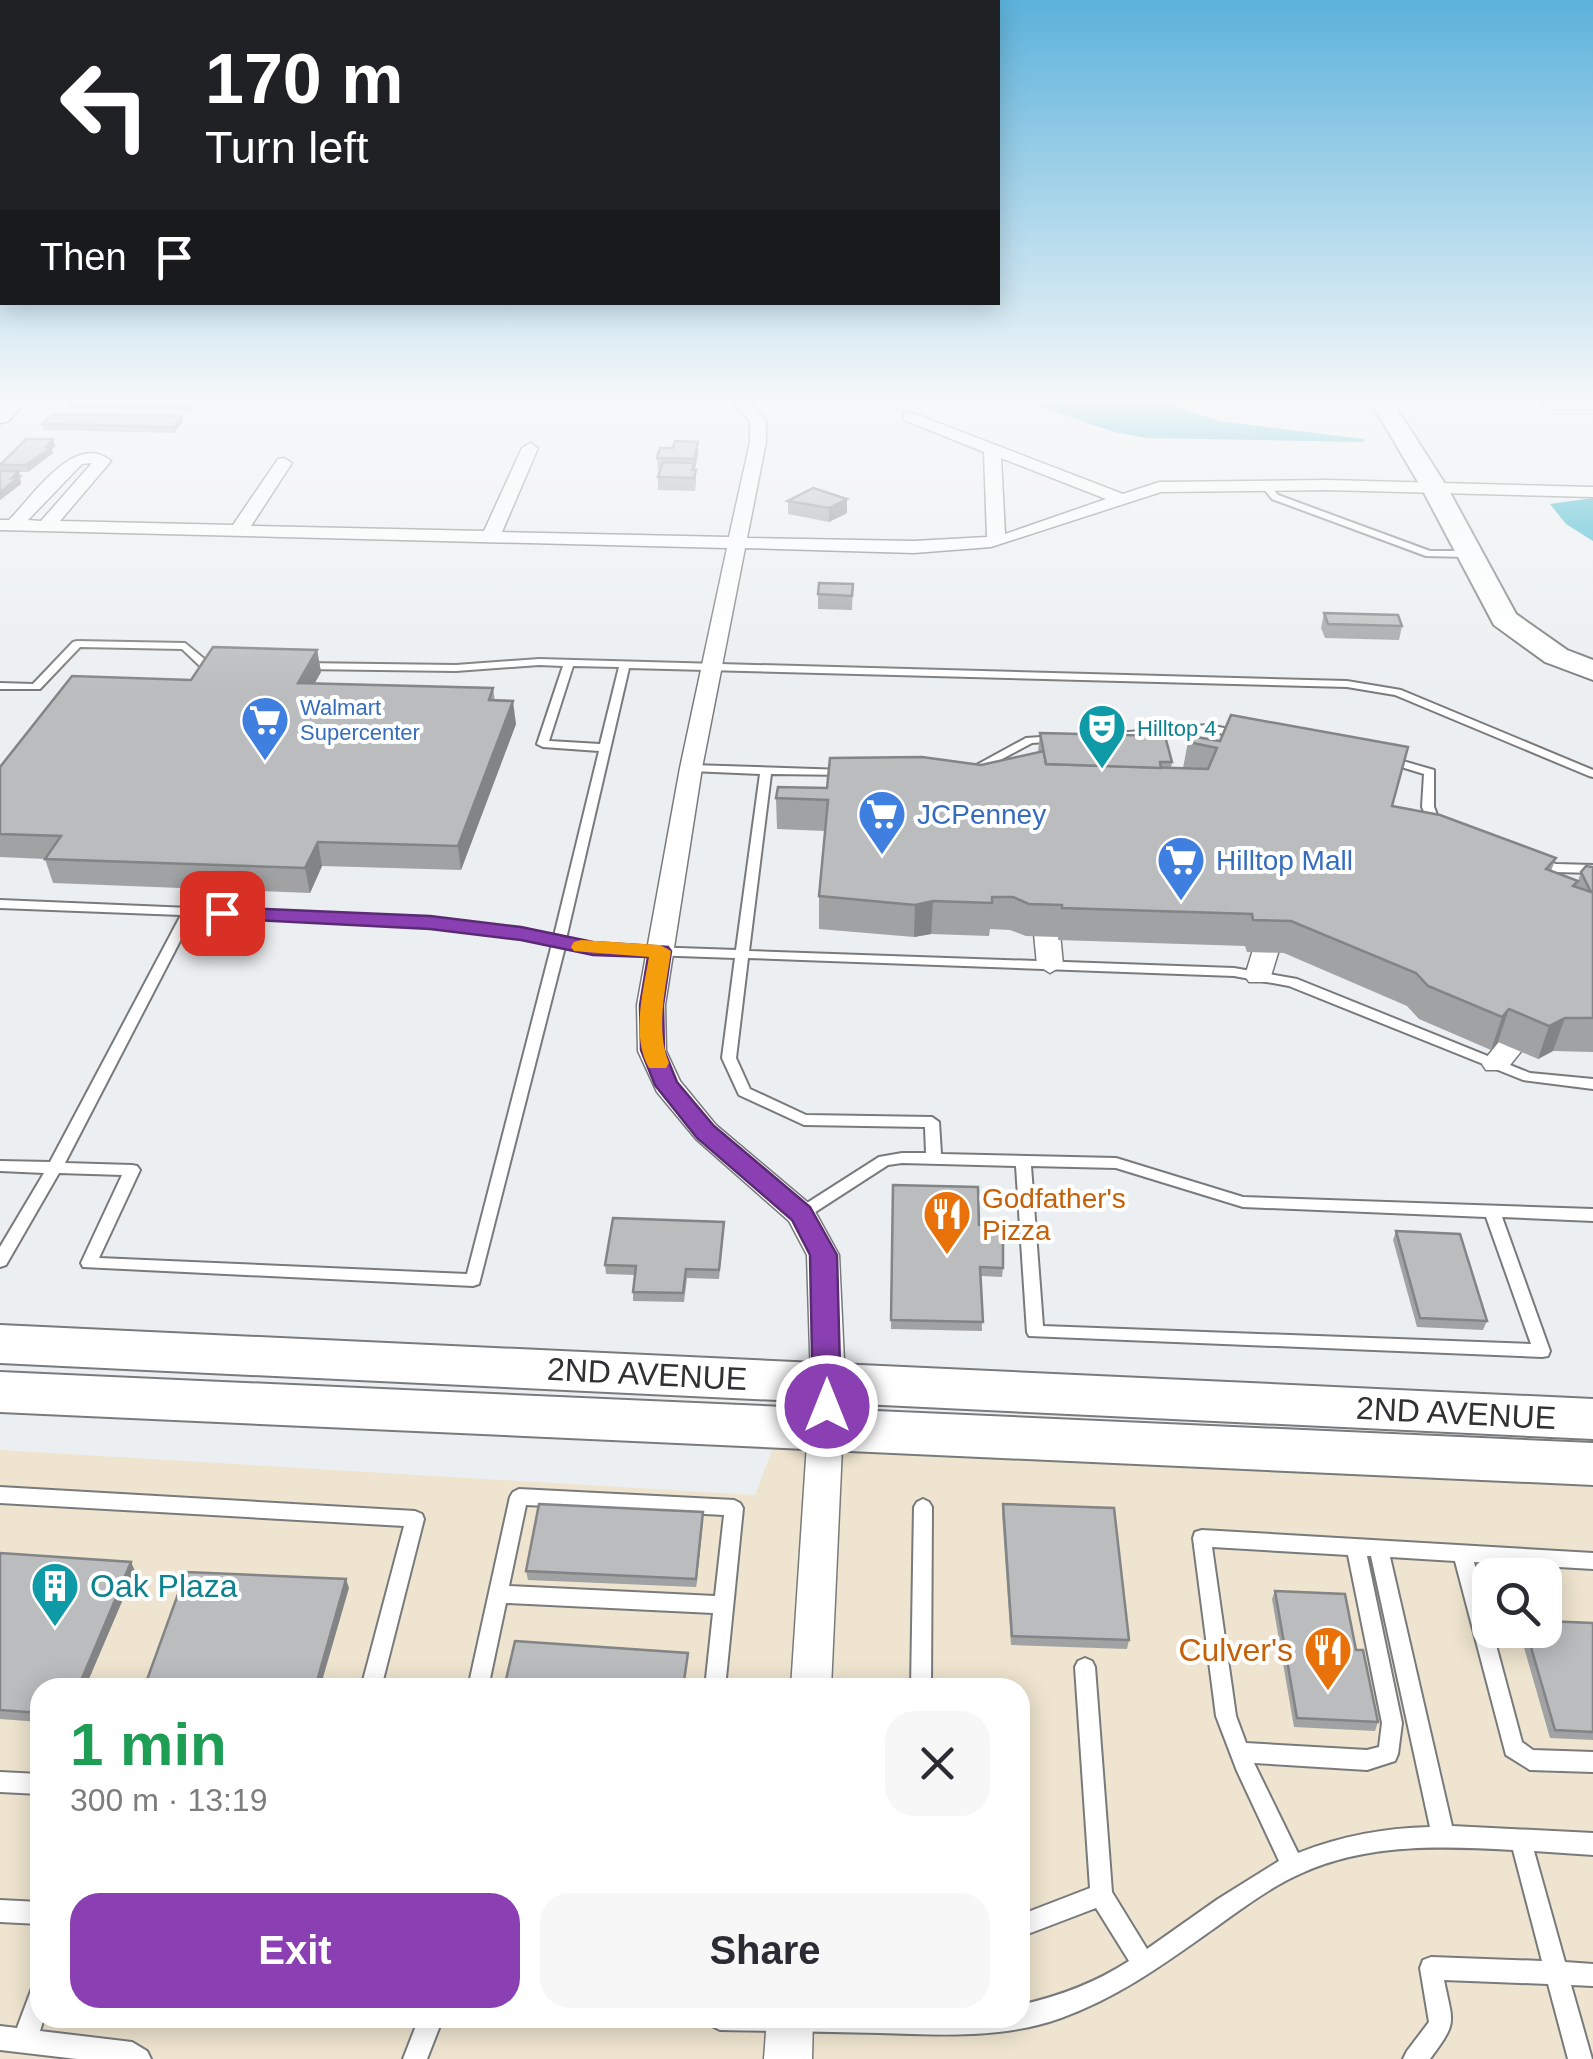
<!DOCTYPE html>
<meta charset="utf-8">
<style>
:root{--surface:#fff;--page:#f7f7f7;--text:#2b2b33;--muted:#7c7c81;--accent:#8a40b2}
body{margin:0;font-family:Arial,sans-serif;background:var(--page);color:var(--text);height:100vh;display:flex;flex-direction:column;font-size:38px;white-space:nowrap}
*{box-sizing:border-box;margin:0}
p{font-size:32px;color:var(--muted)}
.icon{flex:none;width:55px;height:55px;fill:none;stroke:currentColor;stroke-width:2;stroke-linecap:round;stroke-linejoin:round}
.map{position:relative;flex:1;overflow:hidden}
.details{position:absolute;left:30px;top:1678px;width:1000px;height:350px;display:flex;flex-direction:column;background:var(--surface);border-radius:30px;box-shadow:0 5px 25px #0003}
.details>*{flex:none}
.top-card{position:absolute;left:0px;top:0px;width:1000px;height:305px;box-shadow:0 5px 25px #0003;background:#202124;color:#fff;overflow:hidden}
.tools{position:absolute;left:1472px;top:1558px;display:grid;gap:20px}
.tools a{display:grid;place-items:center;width:90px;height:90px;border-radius:20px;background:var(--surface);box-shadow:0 5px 25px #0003;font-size:50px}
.pin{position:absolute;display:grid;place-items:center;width:85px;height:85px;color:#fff;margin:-42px;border-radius:20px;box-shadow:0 5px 15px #0006}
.me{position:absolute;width:110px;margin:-55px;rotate:0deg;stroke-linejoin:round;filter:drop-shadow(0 0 8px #0008)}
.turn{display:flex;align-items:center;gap:35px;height:210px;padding:0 40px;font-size:45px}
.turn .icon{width:130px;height:130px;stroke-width:2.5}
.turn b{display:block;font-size:70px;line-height:85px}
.then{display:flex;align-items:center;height:95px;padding:0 40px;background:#0003;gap:20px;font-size:38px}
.round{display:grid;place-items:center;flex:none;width:105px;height:105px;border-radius:30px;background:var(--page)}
.summary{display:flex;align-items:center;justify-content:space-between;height:170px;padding:0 40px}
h1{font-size:60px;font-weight:700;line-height:75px;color:#1e9e55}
.cta{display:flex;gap:20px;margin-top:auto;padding:20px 40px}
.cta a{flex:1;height:115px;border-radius:30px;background:var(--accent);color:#fff;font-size:40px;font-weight:700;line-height:115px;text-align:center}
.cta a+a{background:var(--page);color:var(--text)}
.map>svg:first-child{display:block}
</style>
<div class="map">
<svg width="1593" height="2059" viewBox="0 0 1593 2059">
<rect width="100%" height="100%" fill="#eceff1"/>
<path fill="#eee4cf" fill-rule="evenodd" d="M773 1448 1593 1485V2059H0V1450L755 1495ZM1490 1575H1545V1630H1490ZM40 1688H1020V2018H40Z"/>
<g fill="#2bb0c7">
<path d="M1033 404H1167L1218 421 1364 439 1363 442 1147 438 1114 432Z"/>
<path d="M1593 498V541L1566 524 1550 504Z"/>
</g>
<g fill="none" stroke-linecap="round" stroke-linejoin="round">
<g stroke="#787a7c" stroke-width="4">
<g id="lane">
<path d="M1262 483H1268L1278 495 1430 551H1468L1473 554 1468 557 1426 556 1272 499 1261 485Z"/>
<path d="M77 641 185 643 208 662H220L225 665 220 668 201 667 182 649 80 647 40 689H0V683L33 684 73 642Z"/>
<path d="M539 659 1347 681 1401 690 1593 770V777L1589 776 1395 695 1347 687 629 668 566 939 593 945 736 950 760 774 691 771 685 768 691 765 845 770 849 771V775L771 774 749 951 1234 968 1297 979 1530 1073 1593 1079V1089L1523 1080 1289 986 1234 976 748 958 736 1058 750 1089 806 1115 932 1117 939 1122 941 1154 1116 1158 1243 1197 1593 1209V1221L1502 1217 1550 1351 1548 1356 1542 1357 1029 1336 1027 1332 1016 1166 902 1163 888 1165 806 1218H796L793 1214 796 1210 879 1157 902 1153H926L925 1127 804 1125 739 1095 722 1058 735 958 593 953 565 947 479 1284 473 1286 83 1267 81 1263 122 1175 59 1173 6 1265 0 1267V1247L44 1173 0 1171V1161L50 1162 181 915 0 908V900L429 918 521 929 554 936 599 751 543 747 537 744 563 666 539 665 456 671 301 669 296 666 301 663 456 665ZM573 666 619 667 600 744 549 741ZM193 916C312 921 435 918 552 944L467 1274 99 1258 140 1170 137 1166 132 1165 65 1163ZM1031 1166 1116 1168 1243 1207 1486 1217 1531 1344 1043 1326Z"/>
<path d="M1208 725 1240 731 1245 734 1240 737 1208 731 1117 739 1112 736 1117 733Z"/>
<path d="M1056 736 1060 737V741L1032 743 970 776H962L960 774 1026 738Z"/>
<path d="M1389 757 1434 770V807L1441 825 1439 828H1431L1422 807 1424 774 1385 762 1383 760Z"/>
<path d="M1534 857 1556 864 1593 865V873L1555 872 1530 864 1528 861Z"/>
<path d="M0 1487 415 1511 422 1514 424 1519 381 1688H361L404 1526 0 1503Z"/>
<path d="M519 1489 734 1500 740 1503 743 1508 725 1688H705L713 1613 506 1603 488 1688H468L510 1497 513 1492ZM526 1505 724 1515 715 1596 509 1586Z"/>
<path d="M923 1499 929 1502 932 1507 931 1688H911L914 1507 917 1502Z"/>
<path d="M1202 1530 1593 1553V1569L1474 1562 1490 1630H1492L1522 1742 1533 1750 1593 1752V1772L1530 1770 1506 1755 1455 1561 1390 1557 1452 1826 1593 1833V1855L1534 1851 1565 1962 1593 1964V1986L1571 1985 1592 2059H1568L1548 1984 1444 1980C1453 2025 1458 2021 1430 2059H1403L1407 2051 1429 2022 1420 1968 1423 1960 1431 1957 1542 1961 1513 1850C1442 1846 1368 1843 1302 1873 1270 1887 1241 1909 1212 1930 1164 1964 1117 1998 1061 2018 1003 2039 941 2035 880 2033 827 2032 773 2031 720 2030L712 2026 709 2018H1020V2005C1060 1996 1095 1983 1129 1961L1096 1908 1020 1937V1915L1090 1888 1075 1667 1078 1661 1085 1658 1092 1661 1095 1667 1112 1892 1147 1949 1218 1899 1279 1861 1237 1771 1216 1716 1193 1538 1195 1532ZM1212 1547 1348 1555 1382 1723 1379 1747 1367 1750 1246 1743 1236 1716ZM1367 1556H1371L1430 1827C1384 1828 1341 1836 1298 1853L1254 1763 1367 1770 1395 1761 1398 1754 1402 1723Z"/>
<path d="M0 1772 40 1774V1794L0 1792Z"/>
<path d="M0 1900 40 1902V1924L0 1922Z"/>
<path d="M40 1985V2018H44L40 2031 132 2042 147 2051 151 2059H77L0 2050V2026L17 2028 32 1988Z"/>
<path d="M419 2018H443L427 2059H403Z"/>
</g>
</g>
<g stroke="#787a7c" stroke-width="3">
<g id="street">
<path d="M735 404H751L766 420V442L747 538 914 541 987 537 984 452 904 420V414L910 412 1123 494 1159 482 1327 480 1593 487V497L1327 490 1161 492 991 547 914 553 745 548 702 768 665 1005 666 1051 680 1081 716 1125 812 1206 839 1255 845 1382 831 1688H791L811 1382 807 1255 789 1221 696 1139 657 1092 638 1051 637 1005 680 768 727 548 0 530V520H9C33 496 75 431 111 461L60 521 233 525 278 459 284 458 292 463 251 526 484 531 522 448 530 443 538 448 502 532 729 537 750 442V421ZM1001 458 1106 499 1005 534ZM92 463 41 521 28 520 82 464Z"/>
<path d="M1543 404H1593V409H1551Z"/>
<path d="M1044 894 1057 902 1063 965 1050 973 1037 965 1031 902Z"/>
<path d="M1275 912 1288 920 1271 976 1267 982H1249L1245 976 1262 920Z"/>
<path d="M1533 1009 1547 1018 1543 1024 1506 1070H1486L1482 1064 1486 1058 1523 1012Z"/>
<path d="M767 2018H813L812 2059H764Z"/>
</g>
</g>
<g stroke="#787a7c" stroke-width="4">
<g id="secondary">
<path d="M0 404H24L8 421 0 423Z"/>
<path d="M1372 404H1394L1447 487 1516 614 1567 650 1593 660V680L1545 662 1494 625 1421 487Z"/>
<path d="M0 1325 1593 1399V1439L0 1363Z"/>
<path d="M0 1372 1593 1443V1485L0 1412Z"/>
</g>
</g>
<use href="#lane" fill="#fff" fill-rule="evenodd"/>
<use href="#street" fill="#fff" fill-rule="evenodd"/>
<use href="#secondary" fill="#fff" fill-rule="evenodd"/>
</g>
<g fill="#a0a2a3">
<path d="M69 404H200L194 411 71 408Z"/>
<path d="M182 416 183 422 174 433 43 430 42 424Z"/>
<path d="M55 446 52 449 53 453 28 472H19L21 484 0 500V464Z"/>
<path d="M698 454 695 470H696V484L695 491 658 490V477L660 471H658L657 458Z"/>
<path d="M847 499V513L829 522 788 514V501Z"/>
<path d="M853 584 852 610 818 609V594Z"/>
<path d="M1324 613 1402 626 1399 640 1325 638 1321 628Z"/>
<path d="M317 650 321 672 315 683 493 688 495 701 516 724 461 870 322 866 310 893 53 883 45 859 0 857V767L191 680Z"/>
<path d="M1040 733 1172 762 1171 768H1183L1188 742 1190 736 1393 806 1556 858 1551 871 1578 881 1576 887 1581 872 1593 867V1052L1553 1051 1538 1059 1498 1042 1491 1050 1419 1019 1407 1006 1284 953 1247 952 1245 946 1058 940V937L1026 936 1010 930 990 929 989 936 931 934 914 937 819 929V896L825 831 777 829 776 798 981 765 1038 752Z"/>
<path d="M893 1185 979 1225 1003 1268 1002 1277 981 1276 982 1331 891 1329Z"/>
<path d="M724 1230 719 1279 687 1278 684 1302 633 1301V1292L635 1275 606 1274 605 1265Z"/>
<path d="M1396 1231 1487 1321 1483 1330 1417 1327 1393 1240Z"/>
<path d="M1003 1504 1129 1640 1127 1649 1011 1645 1002 1513Z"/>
<path d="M703 1520 696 1587 528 1580 526 1571Z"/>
<path d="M0 1553 135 1571 85 1688H40V1722L0 1719Z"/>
<path d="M1275 1591 1356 1650 1378 1722 1375 1731 1294 1727 1272 1599Z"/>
<path d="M1593 1623V1740L1550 1738 1519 1630H1545Z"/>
</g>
<g fill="#828485">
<path d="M182 416 183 422 174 433 173 427Z"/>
<path d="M53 439 55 446 52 449 53 453 28 472 26 465Z"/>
<path d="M698 442V454L694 472V459Z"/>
<path d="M19 471 21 484 0 500V492Z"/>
<path d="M847 499V513L829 522V508Z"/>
<path d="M317 650 321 672 302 705 298 683Z"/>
<path d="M513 701 516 724 461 870 458 846Z"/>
<path d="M318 842 322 866 310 893 305 868Z"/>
<path d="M933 901 931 934 914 937 915 905Z"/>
<path d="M1509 1009 1498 1042 1491 1050 1502 1017Z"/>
<path d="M1565 1018 1553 1051 1538 1059 1549 1026Z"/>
<path d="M703 1512V1520L696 1587V1579Z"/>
<path d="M131 1562 135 1571 85 1688H78Z"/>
<path d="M346 1579 349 1588 320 1688H315Z"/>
</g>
<g fill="#babcbe" stroke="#828485" stroke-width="2.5">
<path d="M53 414 182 416 173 427 42 424Z"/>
<path d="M26 439H53L46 447H52L26 465H0Z"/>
<path d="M675 441 698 442 694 459 657 458 660 448H673Z"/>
<path d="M663 462 694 463 692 470H696L694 478 658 477Z"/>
<path d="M0 471H19L12 478 19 477 0 492Z"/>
<path d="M813 488 847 499 829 508 788 501Z"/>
<path d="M819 583 853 584 852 596 818 594Z"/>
<path d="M1324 613 1398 615 1402 626 1328 624Z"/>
<path d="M213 647 317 650 298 683 493 688 489 700 513 701 458 846 318 842 305 868 45 859 61 836 0 834V767L72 676 191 680Z"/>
<path d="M1231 715 1408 747 1392 806 1440 815 1556 858 1546 869 1578 881 1573 886 1591 892 1581 872 1586 866 1593 867V1018H1565L1549 1026 1509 1009 1502 1017 1428 986 1416 973 1291 921 1253 920 1252 914 1062 908V905L1029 904 1013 897H992V903L933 901 915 905 819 896 828 800 776 798 778 787 827 788 830 758 922 757 981 765 1044 751 1046 764 1208 769 1217 748 1188 742 1190 736 1220 741Z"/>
<path d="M1040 733 1165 736 1172 762H1160L1161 768 1046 764Z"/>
<path d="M893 1185 978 1187 979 1225 1003 1228V1268L980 1267 983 1322 891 1320Z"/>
<path d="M613 1218 724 1222 719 1270 686 1269 683 1293 633 1292 636 1266 605 1265Z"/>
<path d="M1396 1231 1460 1234 1487 1321 1420 1318Z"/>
<path d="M539 1504 703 1512 696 1579 526 1571Z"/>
<path d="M1003 1504 1114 1508 1129 1640 1012 1636Z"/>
<path d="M0 1553 131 1562 78 1688H40V1713L0 1710Z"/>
<path d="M186 1572 346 1579 315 1688H144Z"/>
<path d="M1275 1591 1345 1594 1356 1650H1363L1378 1722 1297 1718Z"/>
<path d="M1545 1621 1593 1623V1732L1555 1730 1526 1630H1545Z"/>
<path d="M515 1641 688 1653 683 1688H504Z"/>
</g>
<linearGradient id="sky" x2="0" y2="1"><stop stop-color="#5cb2db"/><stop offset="0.58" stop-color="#f6f8f9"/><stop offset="1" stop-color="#f6f8f9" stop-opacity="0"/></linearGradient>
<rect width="1593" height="692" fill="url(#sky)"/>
<path fill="#8a40b2" stroke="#5a2a74" stroke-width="2.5" d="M222 907 430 916 521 927 593 942 668 947 671 951 663 1005 664 1050 677 1082 714 1126 810 1207 837 1255 841 1406 837 1414 827 1417 817 1414 813 1406 810 1255 792 1220 697 1138 655 1085 641 1050 640 1005 648 957 593 955 521 940 430 929 214 918 211 913 214 909Z"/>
<path fill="#f59e0b" d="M581 940 660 945 671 951C666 987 655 1029 669 1063L666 1068H649C631 1036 643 992 649 957L574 951 571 947 574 942Z"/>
<defs>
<g id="supermarket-pin" transform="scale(2.5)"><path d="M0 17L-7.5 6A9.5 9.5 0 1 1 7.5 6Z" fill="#3f7fe0" stroke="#fff"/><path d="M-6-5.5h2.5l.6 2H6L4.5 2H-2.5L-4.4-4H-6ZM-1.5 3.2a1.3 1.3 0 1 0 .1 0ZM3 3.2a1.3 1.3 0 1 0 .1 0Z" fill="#fff"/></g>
<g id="theatre-pin" transform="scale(2.5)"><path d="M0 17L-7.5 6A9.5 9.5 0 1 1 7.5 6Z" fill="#0f9aa8" stroke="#fff"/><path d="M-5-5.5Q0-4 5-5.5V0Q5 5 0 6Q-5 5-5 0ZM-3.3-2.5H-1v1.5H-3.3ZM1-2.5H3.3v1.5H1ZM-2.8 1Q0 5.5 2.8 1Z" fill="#fff"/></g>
<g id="restaurant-pin" transform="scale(2.5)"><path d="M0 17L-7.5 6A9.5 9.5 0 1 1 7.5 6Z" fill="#e8710a" stroke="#fff"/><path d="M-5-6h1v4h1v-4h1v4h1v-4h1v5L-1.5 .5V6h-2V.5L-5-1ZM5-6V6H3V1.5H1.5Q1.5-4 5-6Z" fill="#fff"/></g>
<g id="building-pin" transform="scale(2.5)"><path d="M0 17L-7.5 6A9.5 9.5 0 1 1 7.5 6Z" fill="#0f9aa8" stroke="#fff"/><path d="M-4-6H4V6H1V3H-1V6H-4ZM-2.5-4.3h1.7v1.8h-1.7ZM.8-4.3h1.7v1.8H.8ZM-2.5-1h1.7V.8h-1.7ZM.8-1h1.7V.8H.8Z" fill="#fff"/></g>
</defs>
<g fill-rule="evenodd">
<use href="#supermarket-pin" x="265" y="720"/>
<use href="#theatre-pin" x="1102" y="728"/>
<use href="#supermarket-pin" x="882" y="814"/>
<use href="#supermarket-pin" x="1181" y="860"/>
<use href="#restaurant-pin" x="947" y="1214"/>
<use href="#building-pin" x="55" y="1586"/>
<use href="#restaurant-pin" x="1328" y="1650"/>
</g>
<g text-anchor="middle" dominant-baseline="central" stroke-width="8" stroke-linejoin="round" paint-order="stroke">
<g font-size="22" fill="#366cbe" stroke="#fff" text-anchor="start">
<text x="300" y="707">Walmart<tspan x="300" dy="25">Supercenter</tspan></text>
</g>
<g font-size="22" fill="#0d838f" stroke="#fff" text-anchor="start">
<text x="1137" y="728">Hilltop 4</text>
</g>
<g font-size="28" fill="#366cbe" stroke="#fff" text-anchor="start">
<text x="917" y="814">JCPenney</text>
<text x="1216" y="860">Hilltop Mall</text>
</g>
<g font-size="28" fill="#c56008" stroke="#fff" text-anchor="start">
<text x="982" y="1198">Godfather's<tspan x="982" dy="32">Pizza</tspan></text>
</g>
<g font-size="32" fill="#303132" stroke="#fff">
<text transform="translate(647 1374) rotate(3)">2ND AVENUE</text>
<text transform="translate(1456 1413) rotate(3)">2ND AVENUE</text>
</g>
<g font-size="32" fill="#0d838f" stroke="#fff" text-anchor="start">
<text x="90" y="1586">Oak Plaza</text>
</g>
<g font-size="32" fill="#c56008" stroke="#fff" text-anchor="end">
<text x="1293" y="1650">Culver's</text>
</g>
</g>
</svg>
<div class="tools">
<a><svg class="icon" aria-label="search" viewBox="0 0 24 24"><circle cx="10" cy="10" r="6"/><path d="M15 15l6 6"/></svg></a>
</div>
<div class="pin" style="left:222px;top:913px;background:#d93025"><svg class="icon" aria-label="arrive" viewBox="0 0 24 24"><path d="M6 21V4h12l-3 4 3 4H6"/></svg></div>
<svg class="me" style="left:827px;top:1406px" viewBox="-20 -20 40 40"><circle r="17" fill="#8a40b2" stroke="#fff" stroke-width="3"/><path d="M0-11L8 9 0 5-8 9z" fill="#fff"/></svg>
<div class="top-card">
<div class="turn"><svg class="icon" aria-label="left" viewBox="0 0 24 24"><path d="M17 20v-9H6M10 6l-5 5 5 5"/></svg><div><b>170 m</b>Turn left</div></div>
<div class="then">Then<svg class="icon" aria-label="arrive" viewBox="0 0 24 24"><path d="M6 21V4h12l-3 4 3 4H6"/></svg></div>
</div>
<section class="details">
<div class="summary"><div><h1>1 min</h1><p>300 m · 13:19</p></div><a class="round"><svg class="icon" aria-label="close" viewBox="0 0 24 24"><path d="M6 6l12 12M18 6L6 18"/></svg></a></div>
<div class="cta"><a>Exit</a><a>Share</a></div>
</section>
</div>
